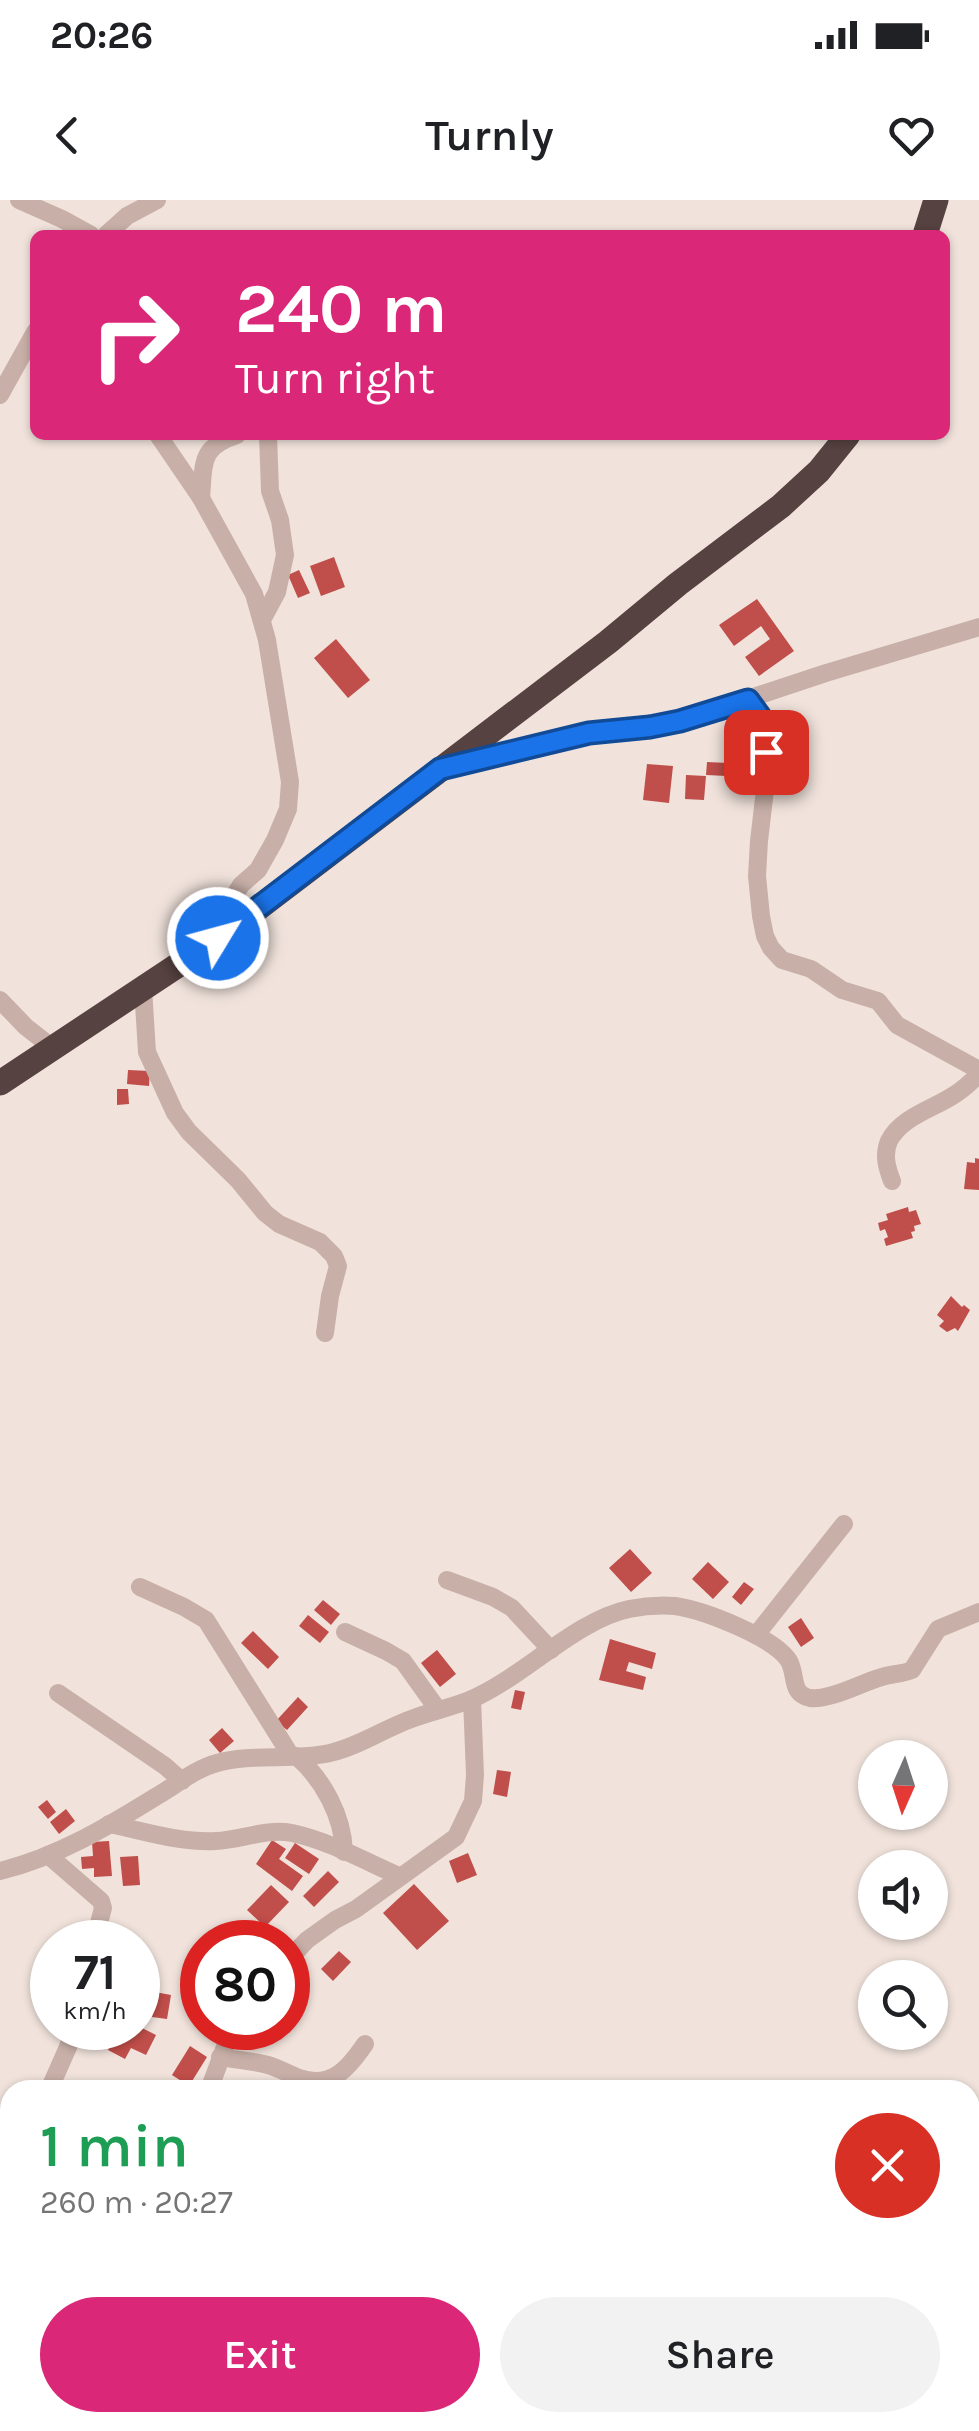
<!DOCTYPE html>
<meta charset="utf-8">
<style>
:root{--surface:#fff;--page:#f2f2f2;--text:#202124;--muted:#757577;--accent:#db2777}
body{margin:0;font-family:Karla,sans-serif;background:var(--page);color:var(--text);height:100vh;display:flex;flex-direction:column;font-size:38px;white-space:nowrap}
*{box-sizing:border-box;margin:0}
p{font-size:32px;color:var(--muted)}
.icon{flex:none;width:55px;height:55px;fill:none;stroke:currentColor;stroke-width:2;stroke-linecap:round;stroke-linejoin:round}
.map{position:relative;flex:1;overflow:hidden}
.details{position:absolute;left:0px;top:1880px;width:980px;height:352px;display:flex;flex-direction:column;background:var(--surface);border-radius:30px 30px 0 0;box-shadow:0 2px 8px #0004}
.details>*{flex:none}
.banner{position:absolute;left:30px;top:30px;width:920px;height:210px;border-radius:15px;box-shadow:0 2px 8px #0004;background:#db2777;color:#fff;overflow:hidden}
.needle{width:65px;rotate:183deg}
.buttons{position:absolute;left:858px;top:1540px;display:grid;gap:20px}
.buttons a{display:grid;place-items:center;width:90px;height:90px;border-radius:50%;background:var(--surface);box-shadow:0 2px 8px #0004;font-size:50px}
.speed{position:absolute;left:30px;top:1720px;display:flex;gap:20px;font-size:50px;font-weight:700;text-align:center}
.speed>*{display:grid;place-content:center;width:130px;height:130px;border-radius:50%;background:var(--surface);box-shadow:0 2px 8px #0004;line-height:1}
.speed small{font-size:25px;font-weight:400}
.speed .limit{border:15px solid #d22;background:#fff;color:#111}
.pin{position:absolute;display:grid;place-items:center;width:85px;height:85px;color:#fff;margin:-42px;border-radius:20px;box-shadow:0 5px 15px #0006}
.me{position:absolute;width:110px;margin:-55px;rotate:53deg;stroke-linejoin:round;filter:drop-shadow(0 0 8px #0008)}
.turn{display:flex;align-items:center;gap:35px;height:210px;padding:0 40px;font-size:45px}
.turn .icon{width:130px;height:130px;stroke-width:2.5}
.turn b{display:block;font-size:70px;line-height:85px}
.round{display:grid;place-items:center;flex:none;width:105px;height:105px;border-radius:52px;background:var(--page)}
.overview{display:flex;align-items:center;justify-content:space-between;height:170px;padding:0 40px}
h1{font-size:60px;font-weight:600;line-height:75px;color:#1e9e55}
.button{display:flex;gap:20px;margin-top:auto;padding:20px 40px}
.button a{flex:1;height:115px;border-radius:60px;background:var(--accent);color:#fff;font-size:40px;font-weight:600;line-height:115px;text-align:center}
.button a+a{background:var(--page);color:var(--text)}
.status{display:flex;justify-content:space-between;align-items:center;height:70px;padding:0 50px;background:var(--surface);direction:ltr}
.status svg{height:28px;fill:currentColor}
header{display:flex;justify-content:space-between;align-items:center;height:130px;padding:0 40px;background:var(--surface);font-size:45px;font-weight:600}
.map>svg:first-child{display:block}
</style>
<div class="status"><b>20:26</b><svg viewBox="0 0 49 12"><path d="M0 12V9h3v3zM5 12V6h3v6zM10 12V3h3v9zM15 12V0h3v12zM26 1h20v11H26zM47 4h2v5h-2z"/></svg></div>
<header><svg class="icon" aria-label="back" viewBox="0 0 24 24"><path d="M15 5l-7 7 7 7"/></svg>Turnly<svg class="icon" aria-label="heart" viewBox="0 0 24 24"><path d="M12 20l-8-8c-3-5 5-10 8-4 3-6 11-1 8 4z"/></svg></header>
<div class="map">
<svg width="979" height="2231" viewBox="0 0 979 2231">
<rect width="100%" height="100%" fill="#f1e3dc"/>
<g fill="#c04e4a">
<path d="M334 357 345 387 321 396 310 366Z"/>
<path d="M299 370 310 393 298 398 288 375Z"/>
<path d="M757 399 794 451 759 476 745 457 770 439 761 426 734 446 719 425Z"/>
<path d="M336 439 370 480 348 498 314 458Z"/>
<path d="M707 562 728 563 727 576 706 575Z"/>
<path d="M647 564 673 566 669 603 643 600Z"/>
<path d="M686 575 706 576 704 600 685 599Z"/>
<path d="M128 870 150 871 149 886 127 884Z"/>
<path d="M117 889H128L129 904 117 905Z"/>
<path d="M975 958 979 959V990L964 989 967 962 975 963Z"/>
<path d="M908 1007 909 1012 916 1010 921 1024 914 1026 915 1031 911 1032 913 1038 886 1046 884 1039 888 1037 885 1029 880 1031 878 1023 888 1020 886 1014Z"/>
<path d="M951 1096 962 1107 964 1105 970 1110 958 1131 955 1128 947 1132 939 1126 944 1121 937 1115Z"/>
<path d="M630 1349 652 1373 631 1392 609 1368Z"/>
<path d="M708 1362 729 1382 713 1399 692 1379Z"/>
<path d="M744 1382 754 1389 741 1405 732 1397Z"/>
<path d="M323 1400 340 1414 331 1425 314 1410Z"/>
<path d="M308 1415 329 1432 320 1443 299 1426Z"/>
<path d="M801 1418 814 1438 801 1447 788 1427Z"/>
<path d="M253 1431 279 1457 268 1469 241 1443Z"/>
<path d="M610 1439 656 1453 652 1469 629 1462 626 1471 646 1477 643 1490 599 1480Z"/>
<path d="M437 1450 456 1474 440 1487 421 1463Z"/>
<path d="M515 1490 525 1492 521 1510 511 1508Z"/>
<path d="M298 1497 308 1507 287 1530 276 1521Z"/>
<path d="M222 1528 234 1541 220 1553 209 1540Z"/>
<path d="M497 1570 511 1572 507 1597 493 1594Z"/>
<path d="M47 1600 56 1612 48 1619 38 1607Z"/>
<path d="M66 1609 75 1621 59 1634 50 1622Z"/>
<path d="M272 1640 286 1649 279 1659 303 1676 292 1691 256 1664Z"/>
<path d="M109 1641 112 1676 94 1677V1668L82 1669 81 1657 93 1656 92 1642Z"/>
<path d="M295 1643 319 1659 309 1674 285 1658Z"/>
<path d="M468 1653 477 1675 457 1683 449 1661Z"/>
<path d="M138 1656 140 1685 123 1686 120 1657Z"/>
<path d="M328 1671 339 1682 314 1707 303 1696Z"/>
<path d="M414 1684 449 1721 417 1750 383 1713Z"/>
<path d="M271 1685 289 1702 265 1727 247 1710Z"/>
<path d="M339 1751 351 1762 333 1781 321 1769Z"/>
<path d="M155 1792 171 1795 167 1819 152 1817Z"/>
<path d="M288 1809 299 1815 289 1833 279 1828H288Z"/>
<path d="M138 1826 156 1835 146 1855 131 1848 125 1859 108 1850 119 1828Z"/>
<path d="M190 1846 207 1857 189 1886 172 1875Z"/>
<path d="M5 1986 10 1990V2007L6 2004 3 2008 10 2015 3 2024 0 2021V1993Z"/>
<path d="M979 2018V2027L977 2029 979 2032V2041L977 2043 970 2035V2025Z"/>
</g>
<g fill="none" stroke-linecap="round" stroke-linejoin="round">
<g stroke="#c8b0a8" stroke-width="18">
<path d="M19 0 62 19 91 35"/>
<path d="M106 35 127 16 157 0"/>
<path d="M0 195 35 132"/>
<path d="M158 235 201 298 254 394 267 440 290 582 288 609 275 640 258 670 241 685 231 701 223 720 219 738"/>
<path d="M201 298C204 262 200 247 237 235"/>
<path d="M262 420 277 392 285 355 280 320 270 291 268 235"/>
<path d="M748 500 761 518 763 529 766 581 759 641 757 676 761 716 765 736 771 748 782 760 811 769 842 790 878 801 897 825 979 870"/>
<path d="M451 566 589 533 650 527 681 521 826 473 979 427"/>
<path d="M143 788 147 852 175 913 189 932 238 980 265 1013 279 1024 320 1042 334 1056 338 1066 330 1096 325 1133"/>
<path d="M0 800 26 827 53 848"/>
<path d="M892 981C887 968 883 955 889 941 901 917 933 909 954 895 964 889 971 882 979 874"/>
<path d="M447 1380 493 1397 512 1408 551 1450"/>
<path d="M140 1387 184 1407 206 1420 291 1556"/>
<path d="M345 1432 386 1451 403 1461 438 1510"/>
<path d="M756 1435 844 1324"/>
<path d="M58 1493 165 1566 182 1581"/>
<path d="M296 1556C323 1579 343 1616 344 1652"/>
<path d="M109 1624C144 1631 180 1643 216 1641 241 1640 266 1628 292 1633 329 1641 365 1661 399 1676"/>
<path d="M48 1655 101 1701 103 1708 94 1742"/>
<path d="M0 1671C57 1657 107 1627 157 1596 176 1585 195 1569 217 1563 251 1553 295 1561 330 1553 360 1546 385 1528 414 1518 433 1511 453 1507 472 1499 523 1477 576 1420 629 1409 644 1406 660 1405 675 1406 703 1410 774 1437 789 1461 797 1475 790 1494 810 1498 829 1501 863 1482 882 1477 892 1474 902 1474 912 1470L938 1429 979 1412"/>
<path d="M288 1760 307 1740 335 1720 356 1709 456 1637 473 1601 475 1575 472 1499"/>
<path d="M220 1857C236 1860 253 1861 268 1865 279 1868 288 1874 299 1878 331 1889 348 1869 365 1844"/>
<path d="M49 1890 68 1847 74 1828"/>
<path d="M209 1890 232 1828"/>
<path d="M970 1945 979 1964"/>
<path d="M0 1947 10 1955"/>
<path d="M970 2011 979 2006"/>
<path d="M0 2089 10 2093"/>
<path d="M211 2222 216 2231"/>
<path d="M380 2222 388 2231"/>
<path d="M849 2222 857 2231"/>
</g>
<g stroke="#564240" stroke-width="25">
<path d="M925 35 936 0"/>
<path d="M0 883 219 738 608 442 678 384 781 306 819 271 848 235"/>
</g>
</g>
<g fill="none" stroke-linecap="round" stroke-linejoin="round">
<g stroke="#114b97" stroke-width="25">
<path id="route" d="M218 738 440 569 589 533 650 527 680 521 748 500 761 518 766 552"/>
</g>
<use href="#route" stroke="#1a73e8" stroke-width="18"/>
</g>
</svg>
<div class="buttons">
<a><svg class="needle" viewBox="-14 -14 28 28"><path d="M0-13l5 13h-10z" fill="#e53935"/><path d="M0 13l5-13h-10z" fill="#757577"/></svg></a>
<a><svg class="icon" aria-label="sound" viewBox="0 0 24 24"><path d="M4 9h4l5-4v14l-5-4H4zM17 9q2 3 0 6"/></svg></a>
<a><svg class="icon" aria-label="search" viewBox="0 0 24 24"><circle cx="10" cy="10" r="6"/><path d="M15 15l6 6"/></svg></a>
</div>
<div class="speed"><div>71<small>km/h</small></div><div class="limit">80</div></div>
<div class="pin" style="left:766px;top:552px;background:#d93025"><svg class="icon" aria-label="arrive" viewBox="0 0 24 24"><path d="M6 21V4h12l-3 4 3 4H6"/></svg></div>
<svg class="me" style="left:218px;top:738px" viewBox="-20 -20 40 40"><circle r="17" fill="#1a73e8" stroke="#fff" stroke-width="3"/><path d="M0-11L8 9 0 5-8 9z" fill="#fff"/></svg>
<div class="banner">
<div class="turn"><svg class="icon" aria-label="right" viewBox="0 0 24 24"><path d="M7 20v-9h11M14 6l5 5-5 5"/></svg><div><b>240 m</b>Turn right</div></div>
</div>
<section class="details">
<div class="overview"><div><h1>1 min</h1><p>260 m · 20:27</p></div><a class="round" style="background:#d93025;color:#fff"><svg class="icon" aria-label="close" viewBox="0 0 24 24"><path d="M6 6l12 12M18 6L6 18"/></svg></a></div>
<div class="button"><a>Exit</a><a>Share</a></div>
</section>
</div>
